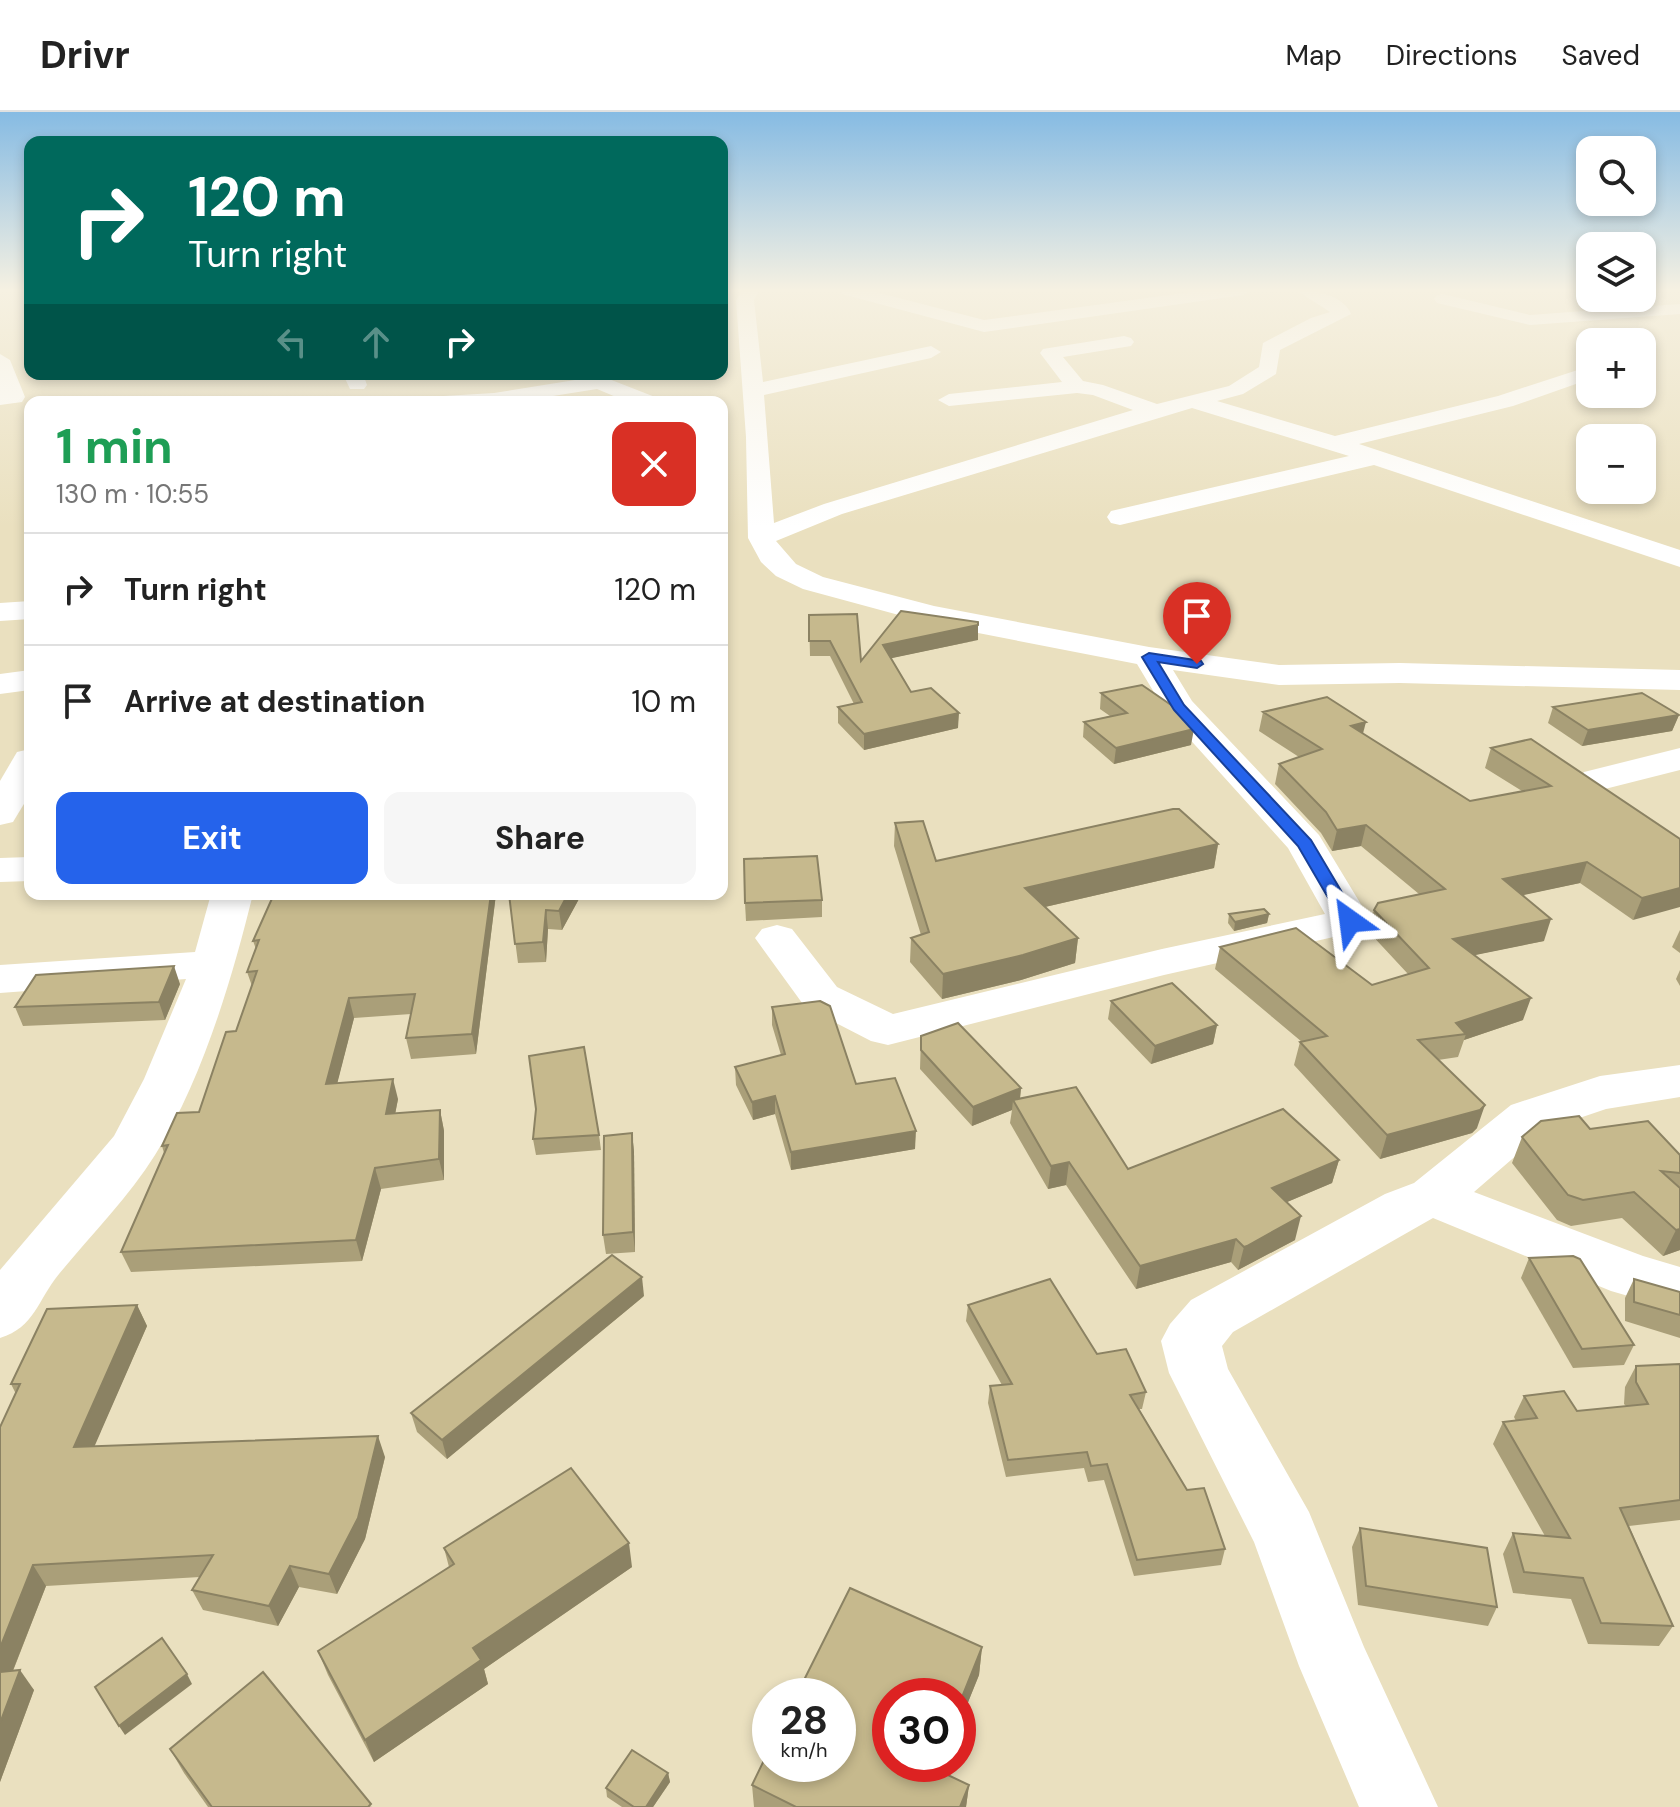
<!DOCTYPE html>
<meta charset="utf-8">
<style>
:root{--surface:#fff;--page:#f6f6f6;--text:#222;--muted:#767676;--line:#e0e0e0;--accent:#2563eb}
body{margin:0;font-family:"DM Sans",sans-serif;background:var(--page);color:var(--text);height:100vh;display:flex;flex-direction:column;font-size:30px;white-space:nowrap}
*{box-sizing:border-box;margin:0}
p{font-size:26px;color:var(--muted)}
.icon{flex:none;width:44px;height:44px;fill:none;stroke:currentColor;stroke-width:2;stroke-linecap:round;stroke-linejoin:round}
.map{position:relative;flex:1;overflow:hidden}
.drawer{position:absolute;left:24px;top:284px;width:704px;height:504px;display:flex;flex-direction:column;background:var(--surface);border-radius:16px;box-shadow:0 4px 12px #0003}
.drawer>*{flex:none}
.guide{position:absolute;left:24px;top:24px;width:704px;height:244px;border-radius:16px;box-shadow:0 4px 12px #0003;background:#00695c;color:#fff;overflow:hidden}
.tools{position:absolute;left:1576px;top:24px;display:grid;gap:16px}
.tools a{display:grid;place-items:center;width:80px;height:80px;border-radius:16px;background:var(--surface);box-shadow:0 4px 12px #0003;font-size:40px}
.speed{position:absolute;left:752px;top:1566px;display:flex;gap:16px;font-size:40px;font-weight:700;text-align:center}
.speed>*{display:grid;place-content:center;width:104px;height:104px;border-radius:50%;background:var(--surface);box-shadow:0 4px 12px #0003;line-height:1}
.speed small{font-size:20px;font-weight:400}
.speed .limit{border:12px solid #d22;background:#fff;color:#111}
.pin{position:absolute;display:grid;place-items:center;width:68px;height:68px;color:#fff;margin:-82px -34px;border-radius:50% 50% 50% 0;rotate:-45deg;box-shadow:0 0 8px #0007}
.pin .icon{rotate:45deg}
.me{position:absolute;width:88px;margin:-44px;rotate:329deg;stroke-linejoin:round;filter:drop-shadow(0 0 6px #0008)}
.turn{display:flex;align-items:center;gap:28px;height:168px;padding:0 32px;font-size:36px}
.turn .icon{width:104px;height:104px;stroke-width:2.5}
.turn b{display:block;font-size:56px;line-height:68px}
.lanes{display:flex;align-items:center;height:76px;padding:0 32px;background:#0003;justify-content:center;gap:40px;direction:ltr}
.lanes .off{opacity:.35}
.round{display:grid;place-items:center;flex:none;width:84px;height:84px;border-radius:16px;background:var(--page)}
.overview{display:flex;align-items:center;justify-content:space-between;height:136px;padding:0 32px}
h1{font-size:48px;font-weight:700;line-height:60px;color:#1e9e55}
.button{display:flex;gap:16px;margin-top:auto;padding:16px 32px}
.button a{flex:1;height:92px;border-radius:16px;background:var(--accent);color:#fff;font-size:32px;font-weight:700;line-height:92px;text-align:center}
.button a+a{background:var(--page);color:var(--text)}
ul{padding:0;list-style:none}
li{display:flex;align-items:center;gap:24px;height:112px;padding:0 32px;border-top:2px solid var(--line)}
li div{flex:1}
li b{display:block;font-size:30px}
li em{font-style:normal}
header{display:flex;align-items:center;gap:48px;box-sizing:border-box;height:112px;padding:0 40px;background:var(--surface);border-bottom:2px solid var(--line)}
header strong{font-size:38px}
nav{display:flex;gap:44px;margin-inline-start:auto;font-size:28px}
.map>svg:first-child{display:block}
</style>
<header>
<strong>Drivr</strong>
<nav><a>Map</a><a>Directions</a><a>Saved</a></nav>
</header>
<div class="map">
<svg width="1680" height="1695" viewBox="0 0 1680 1695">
<rect width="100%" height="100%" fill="#eae0bf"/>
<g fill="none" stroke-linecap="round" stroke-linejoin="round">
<g fill="#fff" fill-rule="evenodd">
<path d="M743 178H759L754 188 763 270 931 234 941 240 931 246 764 283 774 411 824 392 1133 298 1093 283 1077 281 949 294 938 288 949 282 1062 270 1040 241 1043 237 1124 224 1131 226 1134 230 1131 234 1063 245 1083 269 1103 273 1157 292 1229 274 1259 255 1263 231 1311 206 1330 200 1296 178C1314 178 1344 183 1351 202L1280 238 1276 262 1243 282 1217 289 1335 324 1498 284 1590 254V267L1513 294 1359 332 1680 438V455L1374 353 1120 413 1111 411 1107 405 1111 399 1349 344 1192 296 842 402 776 429 796 452 823 465 934 494 1149 535 1279 553 1400 551 1680 558V578L1400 571 1279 573 1173 558 1192 589 1319 723 1371 809 1365 818 1164 863 888 933 871 929 805 895 755 826 762 817 777 813 792 817 837 875 893 902 1162 837 1325 802 1288 736 1167 602 1137 552 932 512 803 477 776 464 761 450 748 426 746 325 736 188Z"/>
<path d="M840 178H868L984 208 1206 178H1251L1243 183 984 220 842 182Z"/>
<path d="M1443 182 1530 203 1680 192V202L1530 213 1437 191 1434 187 1437 183Z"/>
<path d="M0 242 10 248 25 285 22 290 0 293Z"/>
<path d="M343 262H363L367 273 364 277H350Z"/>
<path d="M568 262H596L655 285 658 290H628L597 277 515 290H433L444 284 494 281 575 268Z"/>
<path d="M30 489V507L0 509V491Z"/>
<path d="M30 558V578L0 582V562Z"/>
<path d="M1680 636V658L1597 679 1584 676 1579 668 1584 660Z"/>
<path d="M30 637V682L13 710 0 713V669L17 640Z"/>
<path d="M30 745V769L0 770V746Z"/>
<path d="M211 782H253C232 867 202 969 155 1043 129 1085 91 1123 59 1162 37 1189 35 1215 0 1226V1158L114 1024 144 967 186 867 0 881V853L195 840Z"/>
<path d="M1680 953V985L1606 997 1547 1017 1474 1080 1643 1144 1680 1155V1199L1611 1179 1433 1106 1233 1220 1222 1234 1228 1257 1309 1400 1364 1535 1438 1695H1359L1299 1554 1254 1430 1169 1261 1161 1229 1170 1212 1191 1188 1385 1082 1414 1071 1511 993 1600 964Z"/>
</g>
</g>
<g fill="#aa9f79">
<path d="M809 503 861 549 978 528 891 546 911 580 958 616 864 638 838 611V595L854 592 830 544H810Z"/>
<path d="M1101 581 1191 633 1114 652 1083 625 1084 610 1110 604 1100 597Z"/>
<path d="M1553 595 1679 603 1672 619 1582 634 1548 611Z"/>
<path d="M1263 600 1363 622 1470 689 1522 679 1485 656 1491 636 1680 727 1633 808 1580 771 1522 783 1544 829 1474 843 1523 908 1464 928 1458 945 1438 948 1477 1016 1472 1021 1380 1047 1294 953 1300 930H1302L1215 857 1220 835 1372 873 1408 862 1368 819 1374 798 1419 782 1361 734 1332 739 1321 721 1275 672 1279 652 1299 645 1259 619Z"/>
<path d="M895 711 936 749 1218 732 1214 756 1045 795 1078 826 1075 851 1021 868 942 887 910 850 911 826 921 823 894 734Z"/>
<path d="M496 782 476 942 411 947 406 926 411 902 354 906 337 971 398 987 395 1002 440 998 444 1019V1068L381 1077 362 1149 131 1160 121 1140 164 1041 162 1034 199 1000 236 919 252 874 247 860 256 837 253 829Z"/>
<path d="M509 782H579L580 785 562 818 548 817 546 850 518 851Z"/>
<path d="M822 788V805L746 809 745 791Z"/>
<path d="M1229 802H1269L1267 811 1234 819 1228 811Z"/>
<path d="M1680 818V841L1672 835Z"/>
<path d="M1680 858V874L1676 867Z"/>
<path d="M180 872 165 908 23 914 15 895Z"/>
<path d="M1111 889 1217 913 1213 932 1151 952 1108 907Z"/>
<path d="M772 895 856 972 915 1037 791 1058 775 1002 753 1008 736 973 735 955 781 943 772 913Z"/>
<path d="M921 924 1021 976 1020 987 1128 1057 1339 1048 1332 1071 1287 1090 1295 1128 1238 1158 1231 1150 1136 1177 1066 1073 1048 1077 1010 1011 1012 998 972 1014 920 957Z"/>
<path d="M1590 1017 1680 1043V1138L1663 1144 1622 1106 1571 1114 1557 1108 1512 1051 1522 1025Z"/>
<path d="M632 1021 634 1040 635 1140 606 1142 603 1123Z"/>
<path d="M599 1023 601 1038 536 1043 533 1027Z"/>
<path d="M1529 1146 1634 1233 1624 1253 1573 1256 1521 1166Z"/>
<path d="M1634 1167 1680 1180V1226L1625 1209V1186Z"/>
<path d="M644 1184 447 1347 417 1320 411 1301Z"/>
<path d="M137 1193 147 1214 94 1334 385 1345 365 1427 337 1482 299 1475 278 1514 203 1498 192 1478 200 1465 46 1474 13 1559 34 1578 0 1670 16 1282 11 1272Z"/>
<path d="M968 1193 1097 1242 1146 1280 1142 1297H1139L1187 1378 1225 1437 1221 1453 1134 1464 1104 1368 1088 1370 1084 1356 1006 1365 988 1291 990 1274 1002 1273 966 1209Z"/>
<path d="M1680 1252V1408L1629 1414 1673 1514 1659 1534 1588 1532 1571 1487 1513 1481 1503 1442 1513 1421 1545 1424 1493 1332 1503 1310 1516 1309 1514 1305 1524 1284 1577 1299 1626 1294 1624 1292 1625 1275 1636 1254Z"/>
<path d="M1360 1416 1497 1495 1488 1514 1358 1493 1352 1435Z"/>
<path d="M444 1436 632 1455 484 1557 488 1572 374 1650 328 1563 318 1539 449 1455Z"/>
<path d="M982 1535 979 1563 958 1615V1584L890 1652H943L940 1659 969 1673 966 1695H754L752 1673Z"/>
<path d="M170 1637 372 1695H208L184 1661Z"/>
<path d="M668 1661 670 1670 653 1695H622L607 1685 606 1676Z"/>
</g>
<g fill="#8b8263">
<path d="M978 513V528L883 548V533Z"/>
<path d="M959 601 958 616 864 638V622Z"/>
<path d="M1679 603 1672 619 1582 634 1588 618Z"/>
<path d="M1366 610 1361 629 1351 614Z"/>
<path d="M1194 617 1191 633 1114 652 1116 636Z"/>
<path d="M1366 713 1361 734 1332 739 1337 718Z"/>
<path d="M1218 732 1214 756 1023 800 1025 776Z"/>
<path d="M1587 750 1580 771 1496 789 1503 767Z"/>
<path d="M1680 776V795L1633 808 1642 786Z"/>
<path d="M491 782H496L476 942 472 922Z"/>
<path d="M568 782H579L580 785 562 818 559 799Z"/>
<path d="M546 798 548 817 546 850 543 830Z"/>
<path d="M1269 802 1267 811 1234 819 1235 810Z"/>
<path d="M1551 807 1544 829 1446 849 1453 827Z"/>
<path d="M1078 826 1075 851 1021 868 942 887 943 862Z"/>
<path d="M174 854 180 872 165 908 159 890Z"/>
<path d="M349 886 354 906 332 992 326 972Z"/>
<path d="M1531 886 1523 908 1464 928 1466 922 1456 911Z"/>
<path d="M1217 913 1213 932 1151 952 1155 934Z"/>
<path d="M393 967 398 987 391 1023 386 1002Z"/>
<path d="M1021 976 1019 995 1013 988 1012 998 972 1014 973 995Z"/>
<path d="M775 984V1002L753 1008 752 990Z"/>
<path d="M1485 993 1477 1016 1472 1021 1380 1047 1387 1023Z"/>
<path d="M440 998 444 1019V1068L439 1047Z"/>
<path d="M916 1019 915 1037 791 1058V1040Z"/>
<path d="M632 1021 634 1040 635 1140 633 1120Z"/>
<path d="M1339 1048 1332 1071 1266 1099 1272 1076Z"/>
<path d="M1069 1050 1066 1073 1048 1077 1051 1054Z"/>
<path d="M375 1056 381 1077 362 1149 356 1128Z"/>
<path d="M1301 1104 1295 1128 1238 1158 1244 1135Z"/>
<path d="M1680 1117V1138L1663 1144 1676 1118Z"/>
<path d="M1236 1127 1231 1150 1136 1177 1140 1154Z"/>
<path d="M642 1165 644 1184 447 1347 442 1328Z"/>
<path d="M137 1193 147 1214 85 1356 74 1335Z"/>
<path d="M378 1324 385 1345 365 1427 337 1482 329 1462Z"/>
<path d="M629 1431 632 1455 484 1557 488 1572 374 1650 365 1628 473 1536Z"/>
<path d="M33 1453 46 1474 4 1581 0 1575V1536Z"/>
<path d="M290 1454 299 1475 278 1514 269 1494Z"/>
<path d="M982 1535 979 1563 958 1615V1595Z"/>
<path d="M20 1558 34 1578 0 1670V1611Z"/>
<path d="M187 1562 192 1572 125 1623 119 1614Z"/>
<path d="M935 1652H943L931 1682 933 1656Z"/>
<path d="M668 1661 670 1670 653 1695H646Z"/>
<path d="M969 1673 966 1695H960Z"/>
</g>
<g fill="#c6b98d" stroke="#8b8263" stroke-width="2">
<path d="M901 499 978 510V513L883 533 911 580 931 576 959 601 864 622 838 595 862 590 830 529H809V503L857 502 861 549Z"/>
<path d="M1142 573 1174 595 1194 617 1116 636 1084 610 1127 601 1101 581Z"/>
<path d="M1642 581 1679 603 1588 618 1553 595Z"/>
<path d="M1327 585 1366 610 1351 614 1470 689 1551 674 1491 636 1531 627 1680 727V776L1642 786 1587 750 1503 767 1551 807 1453 827 1531 886 1456 911 1466 922 1418 928 1485 993 1480 998 1387 1023 1300 930 1327 924 1220 835 1296 816 1372 873 1429 856 1374 798 1378 791 1445 777 1366 713 1337 718 1326 700 1279 652 1322 637 1263 600Z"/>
<path d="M1173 697H1179L1218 732 1025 776 1078 826 1023 843 943 862 911 826 929 820 895 711 923 709 936 749Z"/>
<path d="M817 744 822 788 745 791 744 747Z"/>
<path d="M274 782H491L472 922 406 926 415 882 349 886 326 972 393 967 386 1002 440 998 439 1047 375 1056 356 1128 121 1140 168 1033 162 1034 177 1001 199 1000 226 920 236 919 257 859 247 860 259 828 253 829Z"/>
<path d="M509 782H568L559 799 546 798 543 830 515 832Z"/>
<path d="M1264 797 1269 802 1235 810 1229 802Z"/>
<path d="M174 854 159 890 15 895 36 863Z"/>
<path d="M1172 871 1217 913 1155 934 1111 889Z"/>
<path d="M820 889 830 894 856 972 895 966 916 1019 791 1040 775 984 752 990 735 955 785 942 772 895Z"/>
<path d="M958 911 1021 976 973 995 921 938V924Z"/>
<path d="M584 935 599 1023 533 1027 536 997 529 944Z"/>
<path d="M1076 975 1128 1057 1283 997 1339 1048 1272 1076 1301 1104 1247 1134 1244 1135 1236 1127 1140 1154 1069 1050 1051 1054 1013 988Z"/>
<path d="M1579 1004 1590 1017 1648 1009 1680 1043V1061L1661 1059 1680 1076V1117L1676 1118 1634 1080 1583 1088 1568 1083 1522 1025 1541 1009Z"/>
<path d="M632 1021 633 1120 603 1123 604 1024Z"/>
<path d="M612 1143 642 1165 442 1328 411 1301Z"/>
<path d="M1573 1144 1580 1147 1634 1233 1582 1237 1529 1146Z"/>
<path d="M1050 1167 1097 1242 1126 1237 1146 1280 1130 1283 1187 1378 1204 1376 1225 1437 1137 1448 1107 1352 1091 1354 1087 1340 1008 1348 990 1274 1012 1272 968 1193Z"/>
<path d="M1634 1167 1680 1180V1203L1634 1190Z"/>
<path d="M137 1193 74 1335 378 1324 358 1406 329 1462 290 1454 269 1494 192 1478 213 1443 33 1453 0 1536V1315L20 1272H11L47 1197Z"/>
<path d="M1680 1252V1388L1620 1396 1673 1514 1601 1511 1583 1466 1524 1460 1513 1421 1570 1426 1503 1310 1537 1306 1524 1284 1564 1279 1577 1299 1648 1292 1636 1270V1254Z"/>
<path d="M571 1356 629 1431 473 1536 481 1548 365 1628 318 1539 454 1452 444 1436Z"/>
<path d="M1360 1416 1487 1436 1497 1495 1366 1474Z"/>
<path d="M850 1476 982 1535 958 1595V1584H890V1652H935L933 1656 969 1673 960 1695H796L752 1673 770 1636V1652H838V1584H796Z"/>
<path d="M162 1526 187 1562 119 1614 95 1575Z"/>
<path d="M20 1558 0 1611V1560Z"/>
<path d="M263 1560 371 1692 368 1695H212L170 1637Z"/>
<path d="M632 1638 668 1661 646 1695H634L606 1676Z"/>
</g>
<linearGradient id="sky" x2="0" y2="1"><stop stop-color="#86bbe3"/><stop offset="0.43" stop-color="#f6f1e2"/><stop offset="1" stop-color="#f6f1e2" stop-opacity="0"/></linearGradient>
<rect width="1680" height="415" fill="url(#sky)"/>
<path fill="#2563eb" stroke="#184099" stroke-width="2" d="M1149 541 1201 549 1203 552 1197 556 1158 550 1184 593 1311 728 1359 809 1357 813H1344L1298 734 1174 598 1142 545Z"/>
</svg>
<div class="tools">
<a><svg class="icon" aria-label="search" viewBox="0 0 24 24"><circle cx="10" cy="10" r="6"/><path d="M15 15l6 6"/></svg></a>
<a><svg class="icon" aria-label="layers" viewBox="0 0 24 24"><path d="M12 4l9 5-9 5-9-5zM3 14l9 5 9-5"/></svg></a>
<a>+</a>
<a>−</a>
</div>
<div class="speed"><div>28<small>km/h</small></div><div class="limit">30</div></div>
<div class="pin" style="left:1197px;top:552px;background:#d93025"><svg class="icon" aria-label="arrive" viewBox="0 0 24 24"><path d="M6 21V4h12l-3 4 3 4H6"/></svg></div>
<svg class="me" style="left:1350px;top:809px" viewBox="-20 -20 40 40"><path d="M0-17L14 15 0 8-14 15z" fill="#2563eb" stroke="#fff" stroke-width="4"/></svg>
<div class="guide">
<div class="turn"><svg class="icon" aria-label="right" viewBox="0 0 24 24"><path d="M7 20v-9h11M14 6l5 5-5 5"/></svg><div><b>120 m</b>Turn right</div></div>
<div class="lanes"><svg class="icon off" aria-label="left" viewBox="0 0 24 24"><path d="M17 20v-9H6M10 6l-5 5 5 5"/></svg><svg class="icon off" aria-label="ahead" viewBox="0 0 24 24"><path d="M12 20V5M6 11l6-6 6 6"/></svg><svg class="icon" aria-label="right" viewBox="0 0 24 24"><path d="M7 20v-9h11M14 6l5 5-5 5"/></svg></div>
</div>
<section class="drawer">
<div class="overview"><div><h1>1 min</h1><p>130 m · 10:55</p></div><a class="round" style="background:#d93025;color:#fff"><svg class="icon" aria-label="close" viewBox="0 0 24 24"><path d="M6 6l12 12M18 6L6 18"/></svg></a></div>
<ul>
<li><svg class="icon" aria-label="right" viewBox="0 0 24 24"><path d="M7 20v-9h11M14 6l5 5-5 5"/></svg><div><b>Turn right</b></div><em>120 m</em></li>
<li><svg class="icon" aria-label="arrive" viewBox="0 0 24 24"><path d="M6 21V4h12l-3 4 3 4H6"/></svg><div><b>Arrive at destination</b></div><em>10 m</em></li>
</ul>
<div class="button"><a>Exit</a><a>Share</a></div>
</section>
</div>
